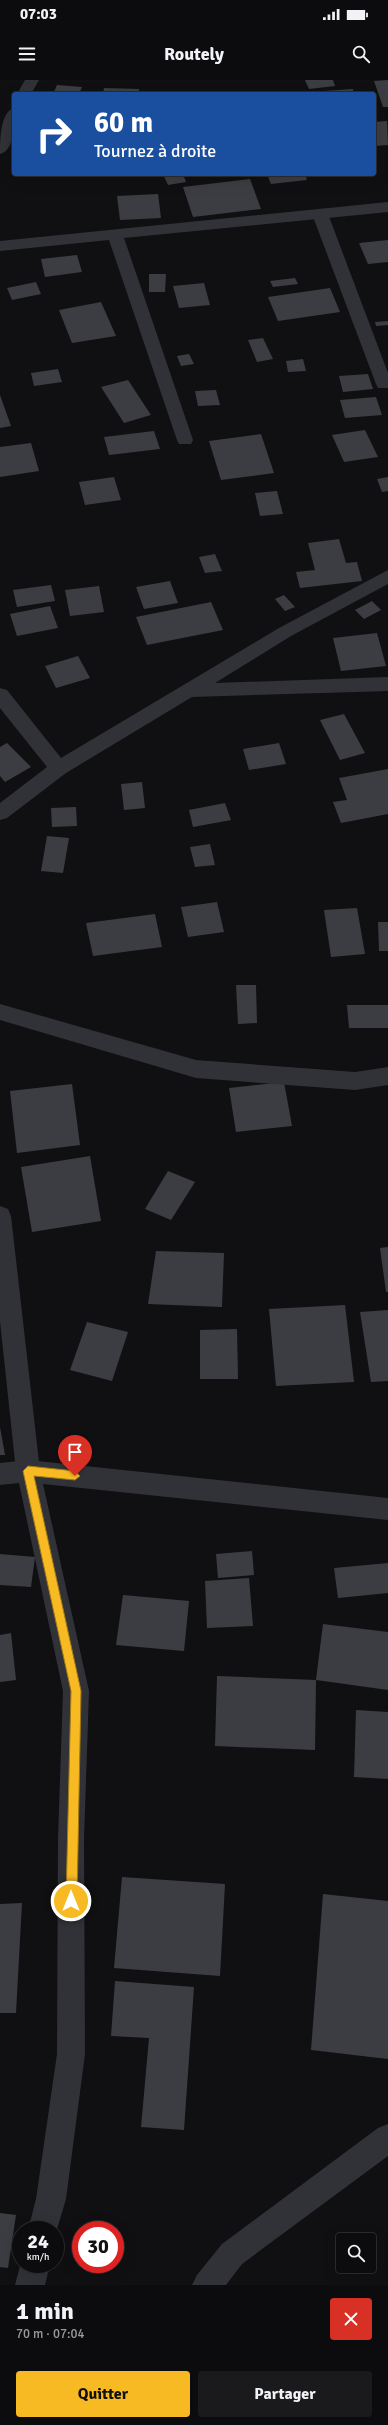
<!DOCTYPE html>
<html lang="fr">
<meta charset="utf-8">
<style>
:root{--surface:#0c0c0e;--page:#1a1a1c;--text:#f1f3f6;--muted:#9a9b9e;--line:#2c2c2e;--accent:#f8ba22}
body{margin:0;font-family:Signika,sans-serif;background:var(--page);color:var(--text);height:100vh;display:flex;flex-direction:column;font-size:15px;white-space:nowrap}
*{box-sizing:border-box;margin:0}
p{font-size:13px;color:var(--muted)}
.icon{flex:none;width:22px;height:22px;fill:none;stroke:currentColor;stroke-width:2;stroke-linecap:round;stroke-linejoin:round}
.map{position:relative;height:2205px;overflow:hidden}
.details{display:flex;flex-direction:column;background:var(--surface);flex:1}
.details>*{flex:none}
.hud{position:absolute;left:12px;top:12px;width:364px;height:84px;border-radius:4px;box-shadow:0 4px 16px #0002,0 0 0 1px var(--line);background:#1a4fa0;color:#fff;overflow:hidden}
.tools{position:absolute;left:336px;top:2153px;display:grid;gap:8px}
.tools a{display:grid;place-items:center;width:40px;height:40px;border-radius:4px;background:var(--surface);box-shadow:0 4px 16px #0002,0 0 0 1px var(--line);font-size:20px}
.speed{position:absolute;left:12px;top:2141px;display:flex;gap:8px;font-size:20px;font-weight:700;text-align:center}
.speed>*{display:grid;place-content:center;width:52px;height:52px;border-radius:50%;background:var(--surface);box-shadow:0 4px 16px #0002,0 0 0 1px var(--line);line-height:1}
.speed small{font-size:10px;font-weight:400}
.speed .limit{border:6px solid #d22;background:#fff;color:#111}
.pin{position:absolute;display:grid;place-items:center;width:34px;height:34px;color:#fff;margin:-41px -17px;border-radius:50% 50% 50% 0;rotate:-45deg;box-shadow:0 0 4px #0007}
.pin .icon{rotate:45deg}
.me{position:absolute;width:44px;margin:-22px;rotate:0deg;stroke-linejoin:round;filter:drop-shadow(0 0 3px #0008)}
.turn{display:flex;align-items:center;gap:14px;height:84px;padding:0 16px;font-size:18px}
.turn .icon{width:52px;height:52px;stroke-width:2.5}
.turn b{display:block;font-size:28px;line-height:34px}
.round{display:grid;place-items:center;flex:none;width:42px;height:42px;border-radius:4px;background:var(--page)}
.summary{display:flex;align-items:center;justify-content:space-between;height:68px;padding:0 16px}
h1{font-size:24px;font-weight:700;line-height:30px}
.primary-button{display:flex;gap:8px;margin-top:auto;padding:8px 16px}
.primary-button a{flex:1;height:46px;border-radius:4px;background:var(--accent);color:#111;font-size:16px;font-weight:700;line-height:46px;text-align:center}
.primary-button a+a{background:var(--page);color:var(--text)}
.status{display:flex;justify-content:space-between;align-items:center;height:28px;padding:0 20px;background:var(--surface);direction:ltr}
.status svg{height:11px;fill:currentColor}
header{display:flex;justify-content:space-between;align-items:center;height:52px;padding:0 16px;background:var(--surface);font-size:18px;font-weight:700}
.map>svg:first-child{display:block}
</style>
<div class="status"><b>07:03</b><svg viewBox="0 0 49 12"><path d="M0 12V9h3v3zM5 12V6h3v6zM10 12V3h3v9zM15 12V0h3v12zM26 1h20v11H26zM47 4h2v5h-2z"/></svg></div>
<header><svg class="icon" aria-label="menu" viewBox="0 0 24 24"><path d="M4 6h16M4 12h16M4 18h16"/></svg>Routely<svg class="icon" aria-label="search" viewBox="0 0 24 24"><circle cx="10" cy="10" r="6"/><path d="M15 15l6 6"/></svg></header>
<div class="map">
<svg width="388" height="2205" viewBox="0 0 388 2205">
<rect width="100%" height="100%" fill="#101012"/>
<g fill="#3c3d42">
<path d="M305 0H333L335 6 309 9Z"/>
<path d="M388 0V27H383L374 1Z"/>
<path d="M57 5 82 7 79 14H53Z"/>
<path d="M104 8 139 9V14H103Z"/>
<path d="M353 9 354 14H325L324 11Z"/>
<path d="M387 41 388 65 374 66V42Z"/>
<path d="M163 94H183L186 102 168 105Z"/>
<path d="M267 94H305L307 100 271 104Z"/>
<path d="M250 99 261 129 193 137 183 107Z"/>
<path d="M158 114 161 138 120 140 117 116Z"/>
<path d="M388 160V182L368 184 359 163Z"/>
<path d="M77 175 82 192 45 197 41 179Z"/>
<path d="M149 194H166L165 212H149Z"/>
<path d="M295 198 298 204 273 207 270 201Z"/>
<path d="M36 202 41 214 12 220 7 208Z"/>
<path d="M204 203 210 225 179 228 173 206Z"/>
<path d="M330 208 340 232 278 241 268 217Z"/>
<path d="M101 222 116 256 72 263 59 230Z"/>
<path d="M388 241V245L376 246 375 242Z"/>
<path d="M263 258 273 279 257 282 248 260Z"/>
<path d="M189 274 194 284 181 286 177 276Z"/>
<path d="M303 279 306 291 288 292 286 281Z"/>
<path d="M58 289 62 302 34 306 31 293Z"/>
<path d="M368 294 373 309 343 312 339 296Z"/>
<path d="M128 300 151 335 124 343 101 307Z"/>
<path d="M216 310 220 325 198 326 195 311Z"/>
<path d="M0 315 11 346 0 348Z"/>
<path d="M376 317 382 335 345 338 340 320Z"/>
<path d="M365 350 378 377 344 382 332 355Z"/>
<path d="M154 351 160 369 109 375 104 357Z"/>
<path d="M261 354 274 393 221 400 209 361Z"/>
<path d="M31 363 39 391 0 397V367Z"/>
<path d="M114 397 121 420 85 425 79 402Z"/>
<path d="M388 397V411L382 412 377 399Z"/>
<path d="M277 411 283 434 260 436 255 413Z"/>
<path d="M339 459 346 483 357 482 362 501 300 508 296 492 315 490 308 463Z"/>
<path d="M215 474 222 491 205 493 199 477Z"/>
<path d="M170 501 178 523 144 529 136 507Z"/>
<path d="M51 505 55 521 17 527 13 510Z"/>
<path d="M99 506 104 532 70 536 65 510Z"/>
<path d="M284 515 295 527 285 531 275 519Z"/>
<path d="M372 521 381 530 364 539 355 530Z"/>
<path d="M211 522 223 550 147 565 136 537Z"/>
<path d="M50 526 58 548 17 556 10 534Z"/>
<path d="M377 553 386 586 341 591 333 558Z"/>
<path d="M78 576 90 598 56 608 45 586Z"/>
<path d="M344 634 365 673 340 680 320 640Z"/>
<path d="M7 663 31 687 5 702 0 696V667Z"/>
<path d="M279 663 286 684 249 690 243 669Z"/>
<path d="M388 689V734L341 743 333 722 347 720 339 698Z"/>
<path d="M142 702 145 728 124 730 121 704Z"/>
<path d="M225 723 231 740 193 747 189 730Z"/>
<path d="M76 727 77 746 52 747 51 728Z"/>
<path d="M47 756 69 758 63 793 41 791Z"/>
<path d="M210 764 215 785 195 787 190 767Z"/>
<path d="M217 822 224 852 188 857 181 827Z"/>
<path d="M357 828 365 874 331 877 324 830Z"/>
<path d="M155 834 162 867 93 876 86 843Z"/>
<path d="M378 842H388V871H379Z"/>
<path d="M236 905H256L257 943 238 944Z"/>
<path d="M347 925H388V948H349Z"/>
<path d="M284 1002 292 1046 236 1052 229 1008Z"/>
<path d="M72 1004 80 1065 17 1073 10 1011Z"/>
<path d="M90 1076 101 1141 32 1152 21 1087Z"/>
<path d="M168 1091 195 1102 171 1140 145 1129Z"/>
<path d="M388 1167V1212H386L380 1168Z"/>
<path d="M156 1171 224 1173 222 1227 148 1224Z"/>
<path d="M345 1225 354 1302 276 1306 269 1229Z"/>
<path d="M388 1230V1301L371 1302 360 1232Z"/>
<path d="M87 1242 128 1252 112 1301 70 1290Z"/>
<path d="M237 1249 238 1299H200V1250Z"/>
<path d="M0 1347 5 1375H0Z"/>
<path d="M252 1471 254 1495 218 1498 216 1474Z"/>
<path d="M0 1474 35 1477 31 1507 0 1505Z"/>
<path d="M388 1483V1513L338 1518 334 1488Z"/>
<path d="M249 1498 253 1546 207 1548 205 1501Z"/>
<path d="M123 1515 189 1521 184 1571 116 1565Z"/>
<path d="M323 1544 388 1552V1610L316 1600Z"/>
<path d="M11 1553 16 1600 0 1602V1555Z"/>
<path d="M217 1596 316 1600 315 1670 215 1666Z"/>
<path d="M356 1630 388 1632V1699L354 1697Z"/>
<path d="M122 1797 225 1804 220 1896 114 1888Z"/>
<path d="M323 1814 388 1821V1979L311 1970Z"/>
<path d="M22 1823 16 1933H0V1824Z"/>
<path d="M115 1901 194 1907 184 2050 141 2047 149 1958 111 1956Z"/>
<path d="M0 2133 16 2135 8 2188 0 2187Z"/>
</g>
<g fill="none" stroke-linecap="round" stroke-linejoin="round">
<g fill="#313237" fill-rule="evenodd">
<path d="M320 129 328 134 388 293V308H378L376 304 312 134Z"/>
<path d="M0 1126 8 1129 11 1136 40 1391 36 1399 28 1402 20 1399 16 1391 0 1241Z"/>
</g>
<g fill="#313237" fill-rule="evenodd">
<path d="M25 0H39L31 14H17Z"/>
<path d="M14 28C14 41 16 70 0 74 0 61 0 32 14 28Z"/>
<path d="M388 122V132L124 158 193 360 191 364H179L177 360 109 160 0 171V161Z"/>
<path d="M388 490V504L291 556 215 603 388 597V611L192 617 66 693 7 738 0 740V723L47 687 0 628V608L7 610 61 678 279 548Z"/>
<path d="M0 924 196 980 355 992 388 987V1005L355 1010 196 998 0 940Z"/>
<path d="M28 1380 388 1418V1440L43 1404 89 1611 84 1759 85 1974 66 2119 55 2156V2150H28L36 2119 57 1974 58 1759 63 1611 19 1403 0 1405V1383Z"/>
<path d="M388 2044V2076L242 2184 226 2205H192L197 2195 222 2164 378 2048Z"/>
<path d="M21 2182V2184H50L45 2205H15Z"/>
</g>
</g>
<path fill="#f8ba22" stroke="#a17916" d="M28 1386 75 1391 80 1396 75 1400 34 1396 81 1611 77 1821 71 1826 66 1821 71 1611 23 1391Z"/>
</svg>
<div class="tools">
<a><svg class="icon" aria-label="search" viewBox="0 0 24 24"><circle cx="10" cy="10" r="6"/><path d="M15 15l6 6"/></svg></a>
</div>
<div class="speed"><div>24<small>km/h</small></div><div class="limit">30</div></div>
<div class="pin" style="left:75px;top:1396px;background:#d93025"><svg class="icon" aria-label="arrive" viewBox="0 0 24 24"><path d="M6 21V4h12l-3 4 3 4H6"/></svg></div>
<svg class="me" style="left:71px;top:1821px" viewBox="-20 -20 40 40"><circle r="17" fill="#f8ba22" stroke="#fff" stroke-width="3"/><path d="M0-11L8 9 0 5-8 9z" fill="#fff"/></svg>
<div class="hud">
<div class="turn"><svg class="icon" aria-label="right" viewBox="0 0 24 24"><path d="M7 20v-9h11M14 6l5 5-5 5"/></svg><div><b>60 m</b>Tournez à droite</div></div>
</div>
</div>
<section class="details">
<div class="summary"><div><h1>1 min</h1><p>70 m · 07:04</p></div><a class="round" style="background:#d93025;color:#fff"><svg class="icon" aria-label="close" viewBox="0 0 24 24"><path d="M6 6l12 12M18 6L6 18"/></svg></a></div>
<div class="primary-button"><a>Quitter</a><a>Partager</a></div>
</section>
